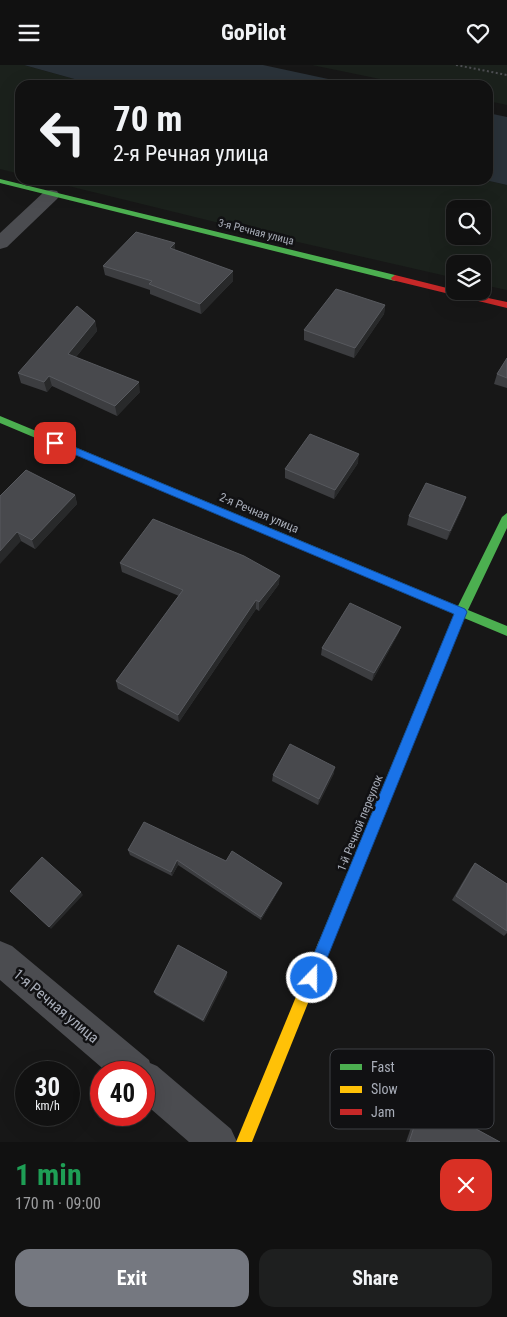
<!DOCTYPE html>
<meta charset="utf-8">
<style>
:root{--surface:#111;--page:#1e1f1f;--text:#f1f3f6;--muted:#9c9d9f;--line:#303131;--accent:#757880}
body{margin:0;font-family:"Roboto Condensed",sans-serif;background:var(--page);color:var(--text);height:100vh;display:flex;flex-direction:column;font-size:19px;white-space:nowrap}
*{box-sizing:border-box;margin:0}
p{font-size:16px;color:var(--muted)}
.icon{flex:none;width:28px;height:28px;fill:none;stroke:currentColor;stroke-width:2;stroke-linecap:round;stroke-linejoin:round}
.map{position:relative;height:1077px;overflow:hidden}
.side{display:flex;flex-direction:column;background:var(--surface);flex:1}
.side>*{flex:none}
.top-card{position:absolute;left:15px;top:15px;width:478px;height:105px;border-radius:15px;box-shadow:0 5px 20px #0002,0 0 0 1px var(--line);background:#111;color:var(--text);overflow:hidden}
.buttons{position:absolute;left:446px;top:135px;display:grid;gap:10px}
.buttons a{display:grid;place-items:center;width:45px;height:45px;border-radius:10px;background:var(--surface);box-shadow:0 5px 20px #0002,0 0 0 1px var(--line);font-size:25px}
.speed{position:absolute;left:15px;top:996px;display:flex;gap:10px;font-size:25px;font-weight:700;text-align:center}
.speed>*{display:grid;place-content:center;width:65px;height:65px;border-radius:50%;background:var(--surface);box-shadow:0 5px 20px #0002,0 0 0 1px var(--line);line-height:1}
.speed small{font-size:12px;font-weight:400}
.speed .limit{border:8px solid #d22;background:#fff;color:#111}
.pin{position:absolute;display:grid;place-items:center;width:42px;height:42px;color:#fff;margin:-21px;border-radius:10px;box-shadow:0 2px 8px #0006}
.me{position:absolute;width:55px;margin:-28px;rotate:22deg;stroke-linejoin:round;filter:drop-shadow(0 0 4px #0008)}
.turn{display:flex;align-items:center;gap:18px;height:105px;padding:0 15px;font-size:22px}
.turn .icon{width:65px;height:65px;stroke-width:2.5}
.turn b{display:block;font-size:35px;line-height:42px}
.round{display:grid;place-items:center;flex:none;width:52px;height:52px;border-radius:15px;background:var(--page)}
.overview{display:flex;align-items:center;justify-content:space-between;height:85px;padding:0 15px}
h1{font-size:30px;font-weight:700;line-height:38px;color:#1e9e55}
.button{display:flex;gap:10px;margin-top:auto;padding:10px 15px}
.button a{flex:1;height:58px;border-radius:15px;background:var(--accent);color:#fff;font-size:20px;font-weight:700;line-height:58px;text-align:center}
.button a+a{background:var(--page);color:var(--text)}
header{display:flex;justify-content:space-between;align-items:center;height:65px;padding:0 15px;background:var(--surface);font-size:22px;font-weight:700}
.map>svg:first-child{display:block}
</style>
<header><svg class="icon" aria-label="menu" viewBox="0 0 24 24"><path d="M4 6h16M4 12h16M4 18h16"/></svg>GoPilot<svg class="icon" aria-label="heart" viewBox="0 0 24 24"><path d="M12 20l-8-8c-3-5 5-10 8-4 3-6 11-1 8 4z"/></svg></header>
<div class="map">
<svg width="507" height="1077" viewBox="0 0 507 1077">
<rect width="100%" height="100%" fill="#171717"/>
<g fill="#1b211c" fill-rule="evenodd">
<path d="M0 0H24L96 20H20V109L0 104Z"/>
<path d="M312 0H507V40L488 36V20H409Z"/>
<path d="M44 115H485L507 120V225L483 220 482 199H455V213L289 175ZM455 144H482V171H455Z"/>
</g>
<g fill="#2a3239">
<path d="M24 0H263L356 20H96Z"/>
<path d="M488 48 507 52V120L485 115H488Z"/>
</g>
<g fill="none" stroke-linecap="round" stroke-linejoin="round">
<path stroke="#4d4e52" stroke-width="2" stroke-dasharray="2 2.5" stroke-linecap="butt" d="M456 0 507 10"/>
<g fill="#4b4c50" fill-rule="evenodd">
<path d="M51 125 57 126 60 130 57 134 7 182 0 184V168L45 126Z"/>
<path d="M0 876 12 881 149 995 150 998 157 1001 231 1064 237 1077H189L144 1038V1008H108L0 915Z"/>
</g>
<g fill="#4caf50" fill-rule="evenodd">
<path d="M0 114 395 210 399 213 395 216 0 118Z"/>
<path d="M0 351 458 541 502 452 507 448V463L468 545 507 561V571L464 553 329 886 324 888 319 886 317 881 454 549 0 358Z"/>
</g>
<path fill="#ffc107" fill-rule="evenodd" d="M324 874 329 876 331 881 252 1077H236L319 876Z"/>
<path fill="#c62828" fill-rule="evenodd" d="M395 210 455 225V226L507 237V243L392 215 391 213Z"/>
</g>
<g fill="#3c3d40">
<path d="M175 185 233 206V216L201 249 150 229V225L105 210 103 201Z"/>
<path d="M385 240 384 249 354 293 304 275V265Z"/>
<path d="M95 256 97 266 76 292 140 327 117 351 52 321 47 327 21 318 18 308Z"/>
<path d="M507 293V323L494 319 497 309Z"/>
<path d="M358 398 334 434 285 413V404Z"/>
<path d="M75 430 77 439 35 484 21 476 0 431Z"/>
<path d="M466 432 463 441 447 475 407 460 409 451Z"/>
<path d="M120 498 279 519 259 546 256 544 179 657 118 624 116 616 179 531 122 507Z"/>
<path d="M401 562 398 569 372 616 321 590 322 583Z"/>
<path d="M334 708 318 740 272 716 273 710Z"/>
<path d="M128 785 226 796 282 818 281 821 261 855 178 800 172 811 130 790Z"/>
<path d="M475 798 507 819V868L504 871 452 835 471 803Z"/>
<path d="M227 907V911L204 957 156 930 154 927Z"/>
<path d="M423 1035 500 1077H406L420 1036Z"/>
</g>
<g fill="#28292a">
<path d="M175 178V188L170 183Z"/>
<path d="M233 206V216L201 249 200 239Z"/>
<path d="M385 240 384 249 354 293 355 283Z"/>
<path d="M95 256 97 266 71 298 68 289Z"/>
<path d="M49 311 52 321 47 327 44 317Z"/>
<path d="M139 317 140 327 117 351 115 341Z"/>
<path d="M359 389 358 398 334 434 335 425Z"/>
<path d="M75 430 77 439 35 484 32 475Z"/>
<path d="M466 432 463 441 447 475 450 466Z"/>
<path d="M17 467 21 476 0 499V486Z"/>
<path d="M280 511 279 519 259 546V537Z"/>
<path d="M256 535V544L179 657 178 650Z"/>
<path d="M401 562 398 569 372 616 374 608Z"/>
<path d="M335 702 334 708 318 740 319 734Z"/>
<path d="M177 795 178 800 172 811 171 807Z"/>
<path d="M282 818 281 821 261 855V852Z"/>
<path d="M81 827 83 830 51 864 49 862Z"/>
<path d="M227 907V911L204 957 203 955Z"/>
</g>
<g fill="#48494d" stroke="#57595e">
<path d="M136 167 175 178 170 183 233 206 200 239 149 219 152 216 103 201Z"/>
<path d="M336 224 385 240 355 283 304 265Z"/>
<path d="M77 241 95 256 68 289 139 317 115 341 49 311 44 317 18 308Z"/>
<path d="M507 293V313L497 309Z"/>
<path d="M310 369 359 389 335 425 285 404Z"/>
<path d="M26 405 75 430 32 475 17 467 0 486V431Z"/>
<path d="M426 418 466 432 450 466 409 451Z"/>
<path d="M153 454 244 491 280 511 259 537 256 535 178 650 116 616 183 525 120 498Z"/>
<path d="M350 538 401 562 374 608 322 583Z"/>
<path d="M290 679 335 702 319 734 273 710Z"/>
<path d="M144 757 226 796 232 786 282 818 261 852 177 795 171 807 128 785Z"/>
<path d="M42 792 81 827 49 862 10 826Z"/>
<path d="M475 798 507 819V866L456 831Z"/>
<path d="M178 880 227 907 203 955 154 927Z"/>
<path d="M423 1035 500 1077H409Z"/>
</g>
<path fill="#1a73e8" stroke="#114b97" d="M55 374 465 544 467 547 317 918 312 920 306 918 304 913 454 549 52 380 50 378Z"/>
<g text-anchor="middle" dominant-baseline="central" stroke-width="5" stroke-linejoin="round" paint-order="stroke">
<g font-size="11" fill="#a8adb8" stroke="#111113">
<text transform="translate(256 167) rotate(14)">3-я Речная улица</text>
</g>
<g font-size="12" fill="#a8adb8" stroke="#111113">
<text transform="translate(259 448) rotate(23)">2-я Речная улица</text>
<text transform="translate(360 758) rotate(-68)">1-й Речной переулок</text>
</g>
<g font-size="15" fill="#a8adb8" stroke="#111113">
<text transform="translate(56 941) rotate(40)">1-я Речная улица</text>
</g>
</g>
<rect x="330" y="984" width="164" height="80" rx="8" fill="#111113" stroke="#3e4045" stroke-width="1"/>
<rect x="340" y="999" width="22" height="6" fill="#4caf50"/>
<rect x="340" y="1021" width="22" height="7" fill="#ffc107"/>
<rect x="340" y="1044" width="22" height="6" fill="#c62828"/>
<g font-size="14" fill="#a8adb8">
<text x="371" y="1007">Fast</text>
<text x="371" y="1029">Slow</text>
<text x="371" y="1052">Jam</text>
</g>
</svg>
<div class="buttons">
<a><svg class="icon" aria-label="search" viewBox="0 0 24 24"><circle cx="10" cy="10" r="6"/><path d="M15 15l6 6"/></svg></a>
<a><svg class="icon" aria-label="layers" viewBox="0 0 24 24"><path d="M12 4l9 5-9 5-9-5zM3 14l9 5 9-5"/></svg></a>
</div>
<div class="speed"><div>30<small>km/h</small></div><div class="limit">40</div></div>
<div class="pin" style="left:55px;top:378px;background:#d93025"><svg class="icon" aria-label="arrive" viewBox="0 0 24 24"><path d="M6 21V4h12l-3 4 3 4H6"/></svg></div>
<svg class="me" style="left:312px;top:913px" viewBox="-20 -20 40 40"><circle r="17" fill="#1a73e8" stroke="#fff" stroke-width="3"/><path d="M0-11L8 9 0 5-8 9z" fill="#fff"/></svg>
<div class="top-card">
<div class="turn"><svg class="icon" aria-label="left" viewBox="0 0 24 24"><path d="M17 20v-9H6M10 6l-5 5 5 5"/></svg><div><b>70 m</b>2-я Речная улица</div></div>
</div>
</div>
<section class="side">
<div class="overview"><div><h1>1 min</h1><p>170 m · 09:00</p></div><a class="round" style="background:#d93025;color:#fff"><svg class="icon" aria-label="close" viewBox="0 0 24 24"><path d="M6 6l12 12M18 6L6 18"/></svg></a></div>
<div class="button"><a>Exit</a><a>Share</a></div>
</section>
